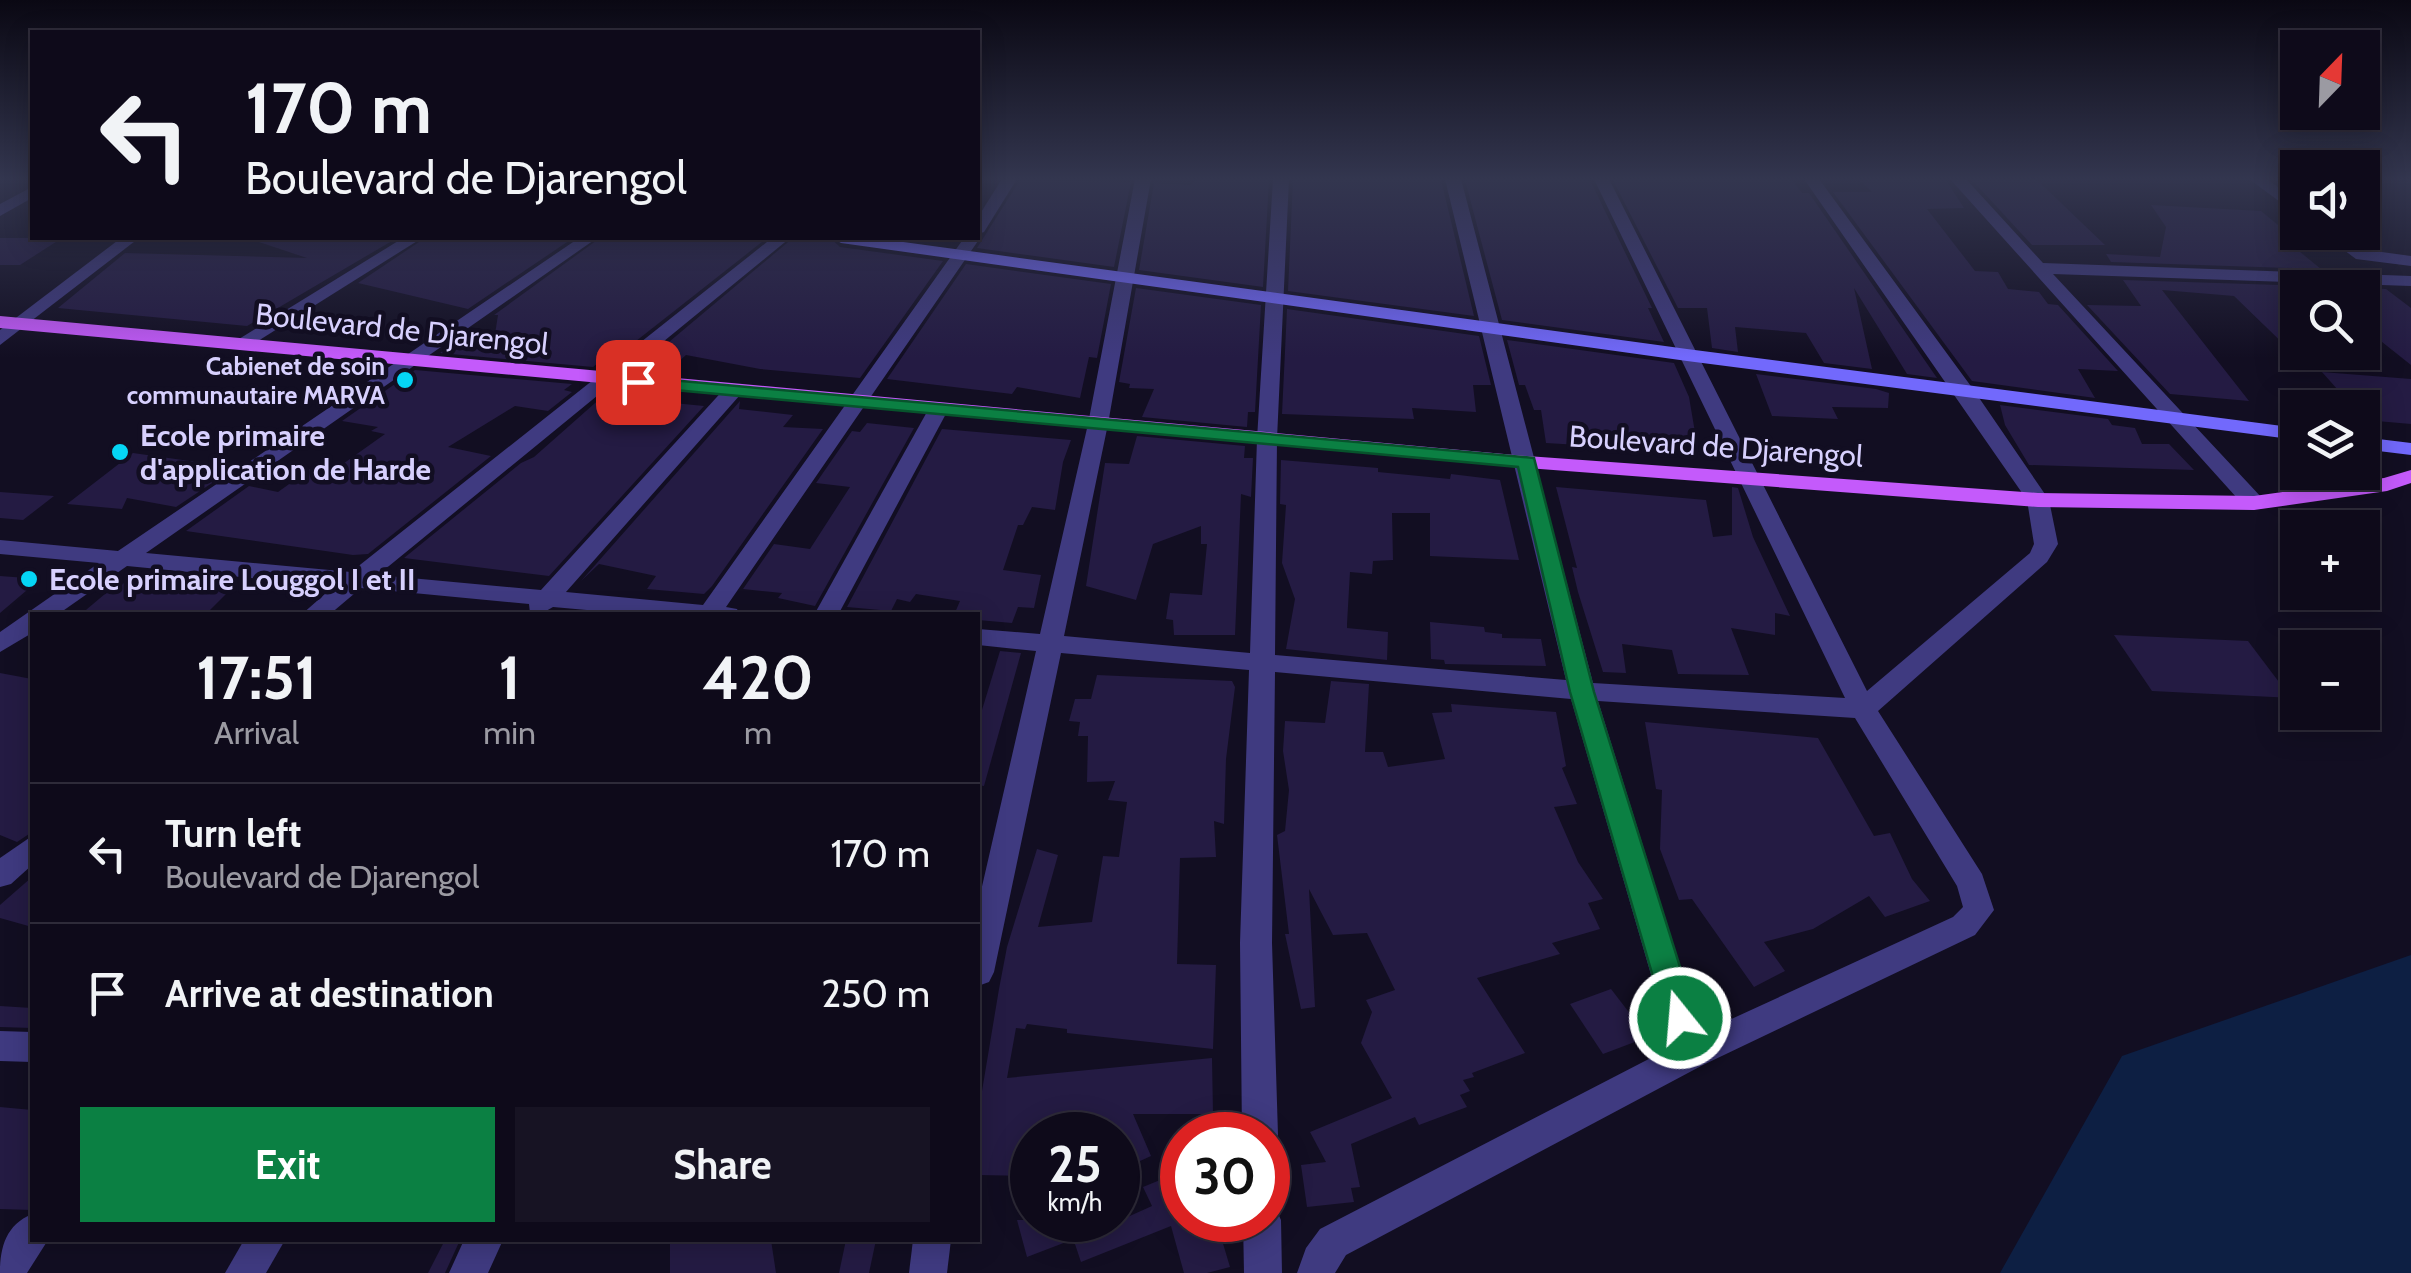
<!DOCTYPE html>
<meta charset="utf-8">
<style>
:root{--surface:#0e0a1a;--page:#171323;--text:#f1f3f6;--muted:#9b9aa2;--line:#2e2b39;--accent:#0b8043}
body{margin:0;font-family:Cabin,sans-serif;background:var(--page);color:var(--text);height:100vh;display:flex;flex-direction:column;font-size:38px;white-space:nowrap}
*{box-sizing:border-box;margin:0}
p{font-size:32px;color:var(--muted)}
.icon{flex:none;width:55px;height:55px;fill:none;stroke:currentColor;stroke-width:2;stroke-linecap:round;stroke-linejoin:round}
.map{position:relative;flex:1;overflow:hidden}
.drawer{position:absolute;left:30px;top:612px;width:950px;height:630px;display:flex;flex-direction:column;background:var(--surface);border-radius:0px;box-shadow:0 5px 25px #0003,0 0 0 2px var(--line)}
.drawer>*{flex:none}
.hud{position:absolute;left:30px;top:30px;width:950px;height:210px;border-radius:0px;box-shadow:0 5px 25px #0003,0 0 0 2px var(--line);background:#0e0a1a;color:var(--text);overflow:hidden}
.needle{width:65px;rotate:23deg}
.tools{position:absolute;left:2280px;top:30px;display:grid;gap:20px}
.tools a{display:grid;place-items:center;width:100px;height:100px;border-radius:0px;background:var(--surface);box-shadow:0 5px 25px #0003,0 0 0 2px var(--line);font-size:50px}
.speed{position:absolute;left:1010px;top:1112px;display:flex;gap:20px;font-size:50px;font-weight:700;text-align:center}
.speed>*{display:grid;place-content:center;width:130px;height:130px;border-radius:50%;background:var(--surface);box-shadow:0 5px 25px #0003,0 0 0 2px var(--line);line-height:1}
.speed small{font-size:25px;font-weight:400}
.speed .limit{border:15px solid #d22;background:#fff;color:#111}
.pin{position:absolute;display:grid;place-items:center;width:85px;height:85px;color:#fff;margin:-42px;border-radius:20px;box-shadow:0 5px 15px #0006}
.me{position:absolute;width:110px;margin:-55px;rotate:343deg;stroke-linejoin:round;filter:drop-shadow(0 0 8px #0008)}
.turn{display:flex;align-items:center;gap:35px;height:210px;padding:0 50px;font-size:45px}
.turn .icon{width:130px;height:130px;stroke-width:2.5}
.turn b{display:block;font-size:70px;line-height:85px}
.eta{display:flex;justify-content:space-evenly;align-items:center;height:170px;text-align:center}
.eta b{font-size:60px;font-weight:700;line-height:70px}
.primary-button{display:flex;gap:20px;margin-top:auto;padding:20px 50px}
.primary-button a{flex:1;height:115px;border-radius:0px;background:var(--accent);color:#fff;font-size:40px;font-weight:700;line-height:115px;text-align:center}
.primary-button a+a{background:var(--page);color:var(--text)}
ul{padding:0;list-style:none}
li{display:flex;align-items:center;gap:30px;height:140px;padding:0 50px;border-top:2px solid var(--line)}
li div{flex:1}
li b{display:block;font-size:38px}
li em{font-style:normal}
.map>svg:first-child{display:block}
</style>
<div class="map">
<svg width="2411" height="1273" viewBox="0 0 2411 1273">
<rect width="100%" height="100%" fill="#120e22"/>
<path fill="#0d1f43" d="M2411 955V1273H2000L2122 1056Z"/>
<g fill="#241b43">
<path d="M1020 180 1131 182 1114 267 977 248Z"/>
<path d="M1196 180H1269L1263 287 1139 270 1154 183 1191 185Z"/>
<path d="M1293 180H1441L1474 316 1288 291Z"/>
<path d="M1465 180H1590L1652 308H1648L1664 342 1502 320Z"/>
<path d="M1613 180H1792L1802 193H1809L1937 378 1907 374 1854 288 1872 369 1824 363 1806 333 1735 327 1738 352 1712 348 1707 308H1678Z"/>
<path d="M1860 180H1946L1964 208 1927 209 1975 271 1998 272 2008 289 2039 292 2048 304 2058 305 2118 371 2078 369 2095 398 1972 381 1833 192H1872Z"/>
<path d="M1972 180H2037L2105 245H2032Z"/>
<path d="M2151 205 2261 211 2295 239 2283 238 2321 269 2111 262 2106 254 2160 257 2166 227Z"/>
<path d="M0 238H62L20 265H0Z"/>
<path d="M260 238H397L247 326 58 308 125 253 307 258 259 242Z"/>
<path d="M425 238H573L468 309 358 283Z"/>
<path d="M600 238H767L631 345 622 343 593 367 440 353 455 342 493 347 498 315H494Z"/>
<path d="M793 238H830L840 247 943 261 860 378 760 369 686 355 666 373 662 353 657 352Z"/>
<path d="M966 264 1111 284 1097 358 1089 357 1080 398 1017 387 1012 394 887 379Z"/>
<path d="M2123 280 2343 287V288H2298V358L2234 296 2162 290 2249 401 2170 394 2087 305 2141 306Z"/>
<path d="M1136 288 1261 305 1255 412H1248L1247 427 1142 417 1154 389 1129 388 1130 384 1119 382Z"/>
<path d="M2362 288 2386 289 2411 308V365L2362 326Z"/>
<path d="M1287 309 1479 336 1491 385H1473L1476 412 1412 408 1414 419 1282 414Z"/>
<path d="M1507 340 1674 363 1689 397 1697 444 1659 442 1661 447H1613L1546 443 1541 410H1534L1525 385H1519Z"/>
<path d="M415 370 572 384 564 390 572 392 548 411 515 406 448 447 491 456 368 554 353 555 186 531 249 486 278 492 313 467 333 471 385 434 371 431 378 427 342 421Z"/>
<path d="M2322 372 2411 379V424L2365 420 2362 408H2354Z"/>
<path d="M1756 374 1876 389 1889 393 1888 408 1832 407 1838 419 1772 416Z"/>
<path d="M603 396 704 406 549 576 404 558 521 463 534 457Z"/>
<path d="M740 401 739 409 793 415 783 427 823 429 712 586 704 594 647 589 656 576 599 564 581 581Z"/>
<path d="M2000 405 2108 419 2112 425 2135 428 2142 444H2169L2194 470 2029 465 2005 425Z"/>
<path d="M867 423 914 428 815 606 778 598 782 593 743 589 774 544 810 549 850 487 816 483 852 431 860 432Z"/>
<path d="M942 429 1071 440 1063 462 1055 510 1032 507 1023 525H1018L1003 570 1041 575 1034 608 1018 607 1012 623 978 620V615H954L960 601 916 594 910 602 897 599 891 611 847 607Z"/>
<path d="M1137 436 1245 446 1244 458H1253L1251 497 1241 494 1235 635H1174L1173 620 1166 619 1170 593 1202 595 1207 544H1201V526L1153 544 1136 600 1086 586 1105 463 1129 464Z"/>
<path d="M133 453 218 465 203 476 218 479 176 507 127 498 122 509 67 504Z"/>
<path d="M1281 460 1378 468V472L1450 479 1451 474 1500 480 1519 560 1430 556V513H1392L1393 560 1373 561 1372 574 1350 572 1347 624V628L1388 632 1387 660 1286 649 1295 599 1282 563 1286 505 1280 504Z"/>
<path d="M1556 487 1706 500 1713 537 1732 535V487L1738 488 1753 537 1790 616 1775 613V635L1731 628 1749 675 1678 674 1672 650 1622 644 1626 673 1603 672 1578 592 1572 567 1577 568Z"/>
<path d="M0 492 54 496 23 520 0 518Z"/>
<path d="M0 576 40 579 0 613Z"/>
<path d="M118 583 194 589 228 592 205 615H80Z"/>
<path d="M1430 622 1484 627 1485 632 1502 634V638L1541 639 1546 666 1445 664 1444 660 1431 659Z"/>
<path d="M2114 635 2248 641 2291 698 2152 691Z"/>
<path d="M1000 651 1021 653 984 786 978 785V723Z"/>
<path d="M0 673 32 679V832L17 842 0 835Z"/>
<path d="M1097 675 1232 681 1235 687 1226 759 1224 824 1214 821 1216 857 1180 858 1177 964 1216 965 1213 1049 1067 1033V1029L1027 1024 1025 1029 1016 1028 1007 1078 1212 1058 1213 1114H1133L1151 1156 1118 1171V1135H1032V1176L978 1175V1115L999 989 1007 947 1037 849 1058 855 1038 927 1092 922 1103 856 1119 857 1127 802 1108 800 1115 781 1087 782 1088 736H1078L1080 722 1069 721 1075 699H1091Z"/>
<path d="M1331 681 1369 684 1365 752H1383L1388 767 1445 759 1432 713 1452 712 1451 704 1556 712 1566 766 1562 768 1577 804 1554 807 1578 862 1603 899 1588 903 1600 929 1552 943 1560 954 1477 978 1525 1053 1472 1073 1474 1077 1463 1080 1470 1091 1460 1095 1467 1107 1419 1125 1415 1117 1351 1144 1360 1187 1351 1188 1354 1202 1307 1207 1301 1165 1326 1162 1310 1132 1392 1098 1361 1043 1372 1012 1366 1000 1395 990 1367 933 1333 935 1309 889 1315 1007 1301 1009 1285 934H1289L1277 835 1285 831 1289 790 1283 751 1285 721 1325 723Z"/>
<path d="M1645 722 1818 738 1874 836 1890 833 1912 879 1930 901 1885 917 1869 896 1813 929 1764 942 1785 971 1754 987 1692 899 1679 900 1660 849 1662 790 1656 789Z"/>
<path d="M32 877V927L0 918V905Z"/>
<path d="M1611 989 1648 1037 1603 1054 1570 1004Z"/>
<path d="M0 1006 32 1008V1028L0 1027Z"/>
<path d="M0 1107 32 1110V1210L0 1209Z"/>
<path d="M1182 1171V1220H1216L1230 1267 1207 1273H1184L1171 1226 1081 1262 1074 1241 1152 1206 1143 1187Z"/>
<path d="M1017 1220H1068L1074 1239 1027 1257Z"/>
<path d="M445 1240H460L445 1273H428Z"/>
<path d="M670 1240H771L776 1273H670Z"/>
<path d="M846 1240H876L869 1273H839Z"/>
</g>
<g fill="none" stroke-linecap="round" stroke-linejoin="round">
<g fill="#3f3a80" fill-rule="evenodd">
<path d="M1002 179H1017L984 232 978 234V217Z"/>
<path d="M1135 179H1151L1108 424 1064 636 1250 653 1257 439 1273 179H1289L1277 439 1275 655 1566 680 1445 179H1461L1593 683 1845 698 1594 179H1609L1867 691 2030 553 2034 544 2027 500 1804 179H1819L1973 389 2049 500 2058 544 2047 562 1878 711 1982 874 1994 910 1975 935 1703 1065 1346 1255 1335 1273H1297L1306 1248 1320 1229 1672 1047 1571 699 1275 672 1272 943 1278 1135 1268 1149V1135H1242L1240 943 1249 670 1061 653 994 972 989 982 978 986V904L1036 651 978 645V629L1040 634 1088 424ZM1598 701 1855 718 1957 886 1963 907 1953 917 1701 1033Z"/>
<path d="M1950 179H1966L2043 263 2411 276V286L2053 274 2262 498 2265 503 2254 510 2246 508Z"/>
<path d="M2249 179H2267L2298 202V215Z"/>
<path d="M32 187V198L0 216V204Z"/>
<path d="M2320 232H2340L2367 250 2411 256V266L2356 259Z"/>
<path d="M978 234 980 238 726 607 737 609 740 615H643L553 607 539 615 530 613 529 604 361 588 329 615H301L334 586 127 566 57 615H32V633L0 652V632L99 563 0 554V540L118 551 579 238H597L146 553 351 572 772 238H790L378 575 541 590 726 387H740V395L566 592 703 605 964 238Z"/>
<path d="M121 238H139L0 345V330Z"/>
<path d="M403 238H422L250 346 243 348 234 342Z"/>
<path d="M938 404 948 410 838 615H814L928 410Z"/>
<path d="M32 836V865L11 884 0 887V858Z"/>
<path d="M0 1031 32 1032V1062L0 1061Z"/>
<path d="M1268 1204 1275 1207 1281 1220 1282 1273H1244L1243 1220H1268Z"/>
<path d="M32 1214V1240H48L27 1273H0C0 1247 6 1225 32 1214Z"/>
<path d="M244 1240H285L266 1273H225Z"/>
<path d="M464 1240H503L488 1273H449Z"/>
<path d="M913 1240H951L947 1273H909Z"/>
</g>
<g fill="#7269fc" fill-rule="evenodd">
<path d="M833 238H874L1687 349 2298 428V440L1687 361 841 243Z"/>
<path d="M2362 437 2411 443V455L2362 449Z"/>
</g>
<path fill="#c45afb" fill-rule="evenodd" d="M0 316 1527 456 2038 493 2254 496 2384 478 2411 470V483L2387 491 2254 510 2038 507 1527 468 0 328Z"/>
</g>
<linearGradient id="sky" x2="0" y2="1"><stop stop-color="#0a0813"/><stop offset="0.5" stop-color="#33364f"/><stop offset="1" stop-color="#33364f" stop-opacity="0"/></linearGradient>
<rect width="2411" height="358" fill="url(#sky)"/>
<path fill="#0b8043" stroke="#07532c" stroke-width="2.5" d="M638 377 1534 458 1594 692 1696 1018 1691 1027 1680 1031 1670 1027 1665 1018 1570 692 1518 467 631 386 629 382Z"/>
<g fill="#05d5f5" stroke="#120e22" stroke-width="4">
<circle cx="405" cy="380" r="10"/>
<circle cx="120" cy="452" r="10"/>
<circle cx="29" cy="579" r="10"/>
</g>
<g text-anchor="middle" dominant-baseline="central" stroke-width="9" stroke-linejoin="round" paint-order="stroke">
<g font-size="25" font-weight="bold" fill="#d7d0fe" stroke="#120e22" text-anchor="end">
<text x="385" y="366">Cabienet de soin<tspan x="385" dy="29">communautaire MARVA</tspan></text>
</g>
<g font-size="30" fill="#d7d0fe" stroke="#120e22">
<text transform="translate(402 329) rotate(6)">Boulevard de Djarengol</text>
<text transform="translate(1716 446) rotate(4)">Boulevard de Djarengol</text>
</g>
<g font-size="30" font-weight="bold" fill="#d7d0fe" stroke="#120e22" text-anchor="start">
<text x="140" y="435">Ecole primaire<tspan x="140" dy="34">d'application de Harde</tspan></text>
<text x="49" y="579">Ecole primaire Louggol I et II</text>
</g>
</g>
</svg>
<div class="tools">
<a><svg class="needle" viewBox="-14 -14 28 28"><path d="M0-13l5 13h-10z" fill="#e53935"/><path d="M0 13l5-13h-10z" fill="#9b9aa2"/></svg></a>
<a><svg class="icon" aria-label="sound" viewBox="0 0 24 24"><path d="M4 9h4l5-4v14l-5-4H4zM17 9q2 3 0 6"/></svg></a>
<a><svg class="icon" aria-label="search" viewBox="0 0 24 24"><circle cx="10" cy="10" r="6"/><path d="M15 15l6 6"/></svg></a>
<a><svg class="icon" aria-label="layers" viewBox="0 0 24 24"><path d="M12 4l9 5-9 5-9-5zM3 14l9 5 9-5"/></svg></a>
<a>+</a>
<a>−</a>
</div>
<div class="speed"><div>25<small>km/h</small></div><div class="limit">30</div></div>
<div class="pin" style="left:638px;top:382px;background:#d93025"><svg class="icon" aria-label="arrive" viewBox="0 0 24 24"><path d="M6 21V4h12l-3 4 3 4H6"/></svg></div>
<svg class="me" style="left:1680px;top:1018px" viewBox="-20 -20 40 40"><circle r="17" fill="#0b8043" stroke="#fff" stroke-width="3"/><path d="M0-11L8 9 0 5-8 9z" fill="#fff"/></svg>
<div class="hud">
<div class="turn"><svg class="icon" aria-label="left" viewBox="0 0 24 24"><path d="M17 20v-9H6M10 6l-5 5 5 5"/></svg><div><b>170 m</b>Boulevard de Djarengol</div></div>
</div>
<section class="drawer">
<div class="eta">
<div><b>17:51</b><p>Arrival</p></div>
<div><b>1</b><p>min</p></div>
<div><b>420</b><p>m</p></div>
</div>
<ul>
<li><svg class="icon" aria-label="left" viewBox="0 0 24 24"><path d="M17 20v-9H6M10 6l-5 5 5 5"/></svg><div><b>Turn left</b><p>Boulevard de Djarengol</p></div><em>170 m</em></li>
<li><svg class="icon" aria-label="arrive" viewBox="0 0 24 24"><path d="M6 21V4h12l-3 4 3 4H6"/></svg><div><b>Arrive at destination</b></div><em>250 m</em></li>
</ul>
<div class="primary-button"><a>Exit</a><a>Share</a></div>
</section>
</div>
